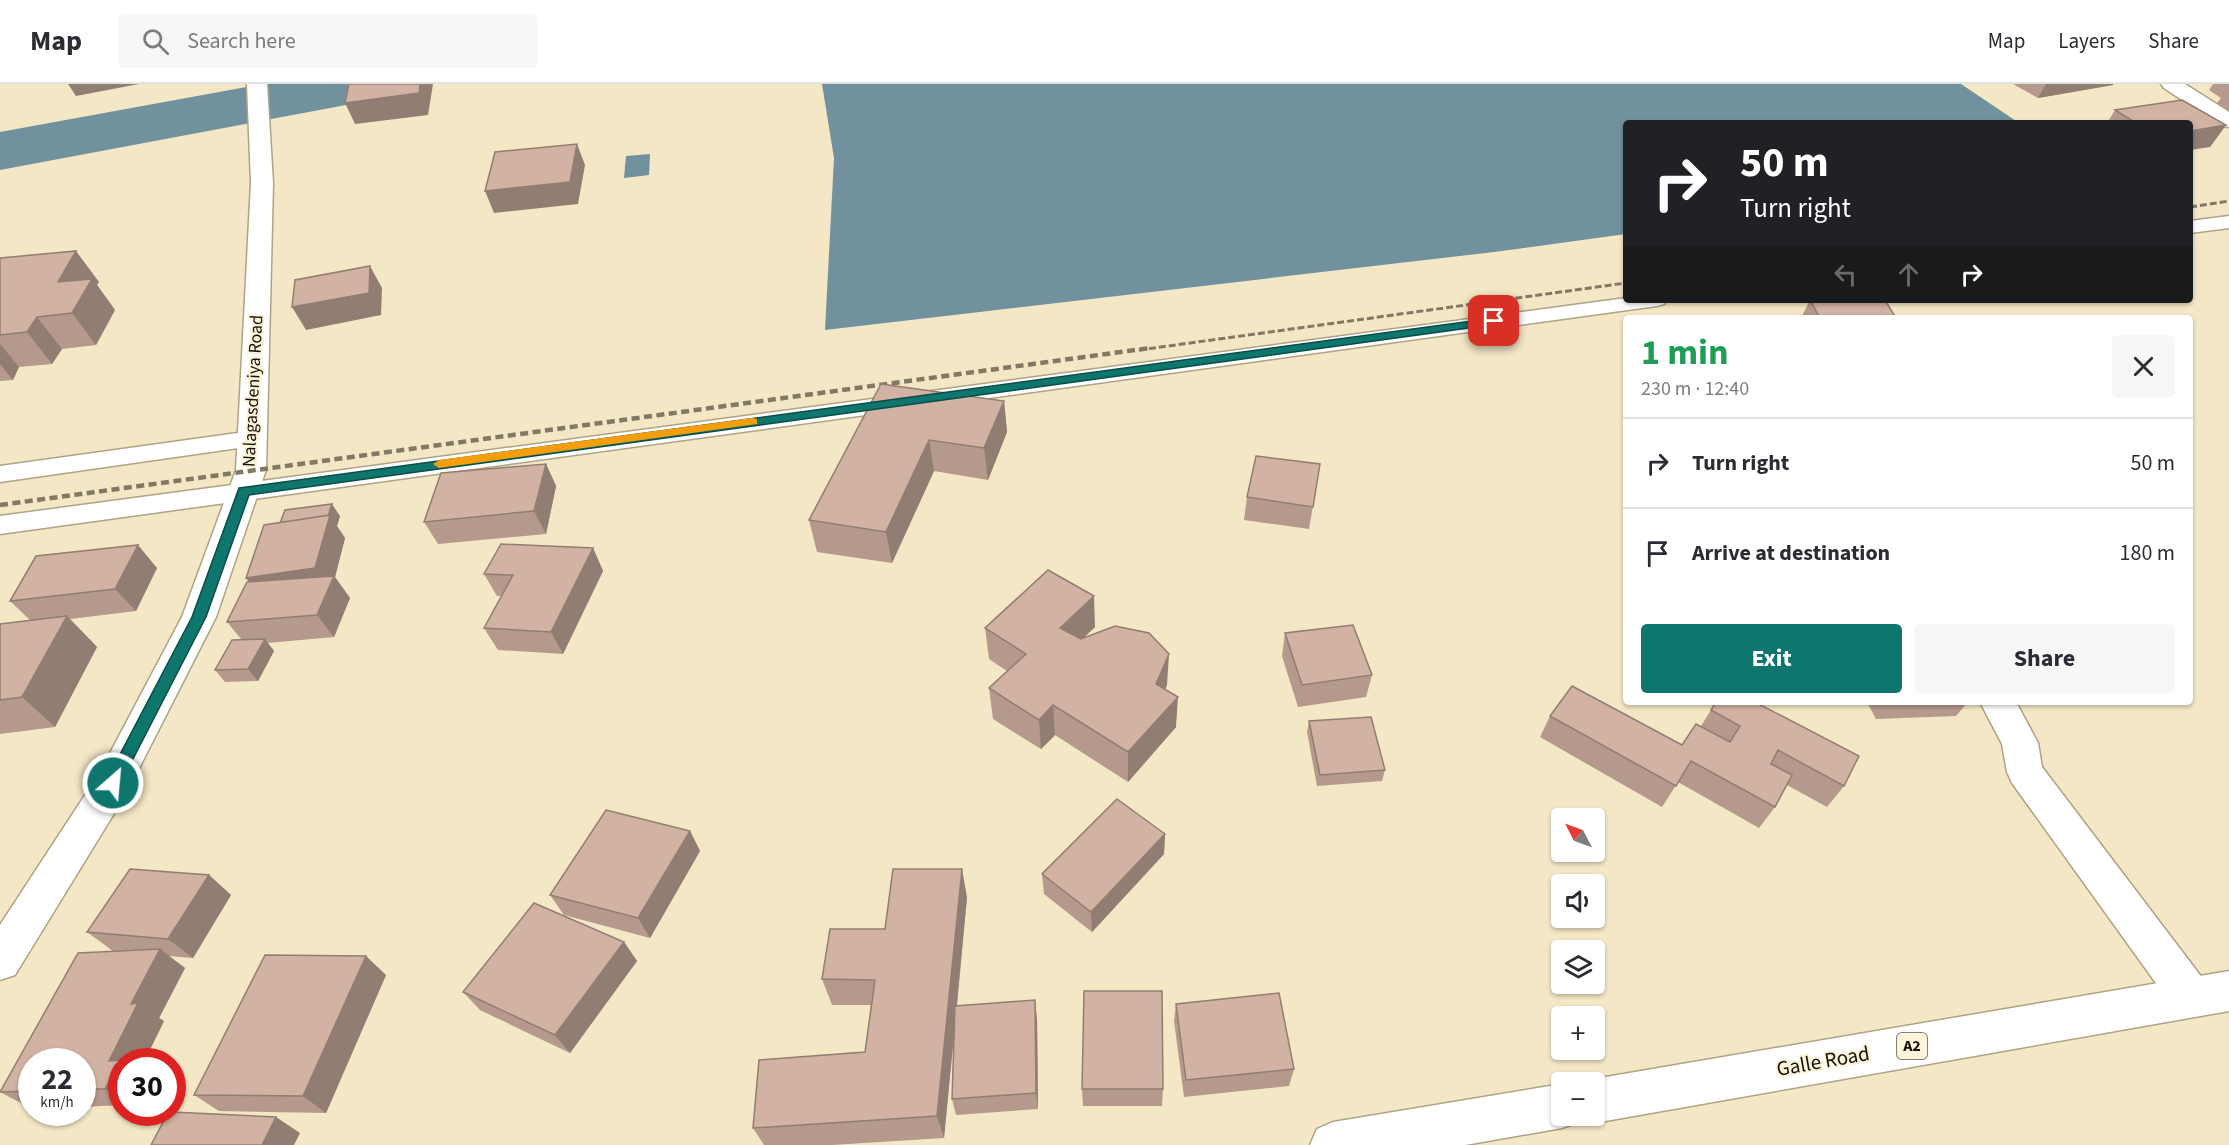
<!DOCTYPE html>
<meta charset="utf-8">
<style>
:root{--surface:#fff;--page:#f7f7f7;--text:#2b2b33;--muted:#7c7c81;--line:#e1e1e2;--accent:#0f766e}
body{margin:0;font-family:"Source Sans 3",sans-serif;background:var(--page);color:var(--text);height:100vh;display:flex;flex-direction:column;font-size:22px;white-space:nowrap}
*{box-sizing:border-box;margin:0}
p{font-size:20px;color:var(--muted)}
.icon{flex:none;width:33px;height:33px;fill:none;stroke:currentColor;stroke-width:2;stroke-linecap:round;stroke-linejoin:round}
.map{position:relative;flex:1;overflow:hidden}
.panel{position:absolute;left:1623px;top:231px;width:570px;height:390px;display:flex;flex-direction:column;background:var(--surface);border-radius:6px;box-shadow:0 2px 4px #0004}
.panel>*{flex:none}
.hud{position:absolute;left:1623px;top:36px;width:570px;height:183px;border-radius:6px;box-shadow:0 2px 4px #0004;background:#202124;color:#fff;overflow:hidden}
.needle{width:39px;rotate:312deg}
.controls{position:absolute;left:1551px;top:724px;display:grid;gap:12px}
.controls a{display:grid;place-items:center;width:54px;height:54px;border-radius:6px;background:var(--surface);box-shadow:0 2px 4px #0004;font-size:30px}
.speed{position:absolute;left:18px;top:964px;display:flex;gap:12px;font-size:30px;font-weight:700;text-align:center}
.speed>*{display:grid;place-content:center;width:78px;height:78px;border-radius:50%;background:var(--surface);box-shadow:0 2px 4px #0004;line-height:1}
.speed small{font-size:15px;font-weight:400}
.speed .limit{border:9px solid #d22;background:#fff;color:#111}
.pin{position:absolute;display:grid;place-items:center;width:51px;height:51px;color:#fff;margin:-26px;border-radius:12px;box-shadow:0 3px 9px #0006}
.me{position:absolute;width:66px;margin:-33px;rotate:27deg;stroke-linejoin:round;filter:drop-shadow(0 0 4px #0008)}
.turn{display:flex;align-items:center;gap:21px;height:126px;padding:0 18px;font-size:27px}
.turn .icon{width:78px;height:78px;stroke-width:2.5}
.turn b{display:block;font-size:42px;line-height:51px}
.lanes{display:flex;align-items:center;height:57px;padding:0 18px;background:#0003;justify-content:center;gap:30px;direction:ltr}
.lanes .off{opacity:.35}
.round{display:grid;place-items:center;flex:none;width:63px;height:63px;border-radius:6px;background:var(--page)}
.head{display:flex;align-items:center;justify-content:space-between;height:102px;padding:0 18px}
h1{font-size:36px;font-weight:700;line-height:45px;color:#1e9e55}
.action{display:flex;gap:12px;margin-top:auto;padding:12px 18px}
.action a{flex:1;height:69px;border-radius:6px;background:var(--accent);color:#fff;font-size:24px;font-weight:700;line-height:69px;text-align:center}
.action a+a{background:var(--page);color:var(--text)}
ul{padding:0;list-style:none}
li{display:flex;align-items:center;gap:18px;height:90px;padding:0 18px;border-top:2px solid var(--line)}
li div{flex:1}
li b{display:block;font-size:22px}
li em{font-style:normal}
header{display:flex;align-items:center;gap:36px;box-sizing:border-box;height:84px;padding:0 30px;background:var(--surface);border-bottom:2px solid var(--line)}
header strong{font-size:28px}
nav{display:flex;gap:33px;margin-inline-start:auto;font-size:21px}
.search{width:420px;height:54px;background:var(--page);display:flex;align-items:center;gap:15px;box-sizing:border-box;padding:0 21px;border-radius:6px;color:var(--muted);font-size:22px}
.map>svg:first-child{display:block}
</style>
<header>
<strong>Map</strong>
<div class="search"><svg class="icon" aria-label="search" viewBox="0 0 24 24"><circle cx="10" cy="10" r="6"/><path d="M15 15l6 6"/></svg>Search here</div>
<nav><a>Map</a><a>Layers</a><a>Share</a></nav>
</header>
<div class="map">
<svg width="2229" height="1061" viewBox="0 0 2229 1061">
<rect width="100%" height="100%" fill="#f3e7c5"/>
<g fill="#71919f">
<path d="M822 0H1961L2019 39H1626V150L1494 168 825 246 834 74Z"/>
<path d="M650 70 649 91 624 94 626 72Z"/>
</g>
<g fill="none" stroke-linecap="round" stroke-linejoin="round">
<path fill="#71919f" fill-rule="evenodd" d="M263 0H392L383 13 362 18 0 86V48Z"/>
<g stroke="#afa383" stroke-width="3">
<g id="service">
<path d="M2229 132V144L2190 149V137Z"/>
<path d="M1626 214V216H1667L1664 220 1657 222 0 450V432Z"/>
<path d="M252 347 260 349 264 355 260 361 0 398V382Z"/>
</g>
</g>
<g stroke="#afa383" stroke-width="3">
<g id="minor">
<path d="M247 0H267L273 99 266 386 216 533 126 710 15 891 0 896V841L100 688 182 533 236 386 251 99Z"/>
<path d="M2161 0H2185L2229 28V43L2221 42 2164 4Z"/>
<path d="M1980 618H2016L2038 659 2042 683 2206 899 2212 913 2206 927 2191 933 2176 927 2012 699 2007 688 2002 660Z"/>
</g>
</g>
<g stroke="#afa383" stroke-width="3">
<path id="trunk" d="M2229 887V927L1594 1039 1580 1033 1578 1038 1562 1044 1465 1061H1310L1317 1045 1333 1038 1562 1000V1032H1594V999H1584L1594 995Z"/>
</g>
<use href="#service" fill="#fff" fill-rule="evenodd"/>
<use href="#minor" fill="#fff" fill-rule="evenodd"/>
<use href="#trunk" fill="#fff" fill-rule="evenodd"/>
<g stroke="#817963" stroke-width="3" stroke-dasharray="7 3" stroke-linecap="butt">
<path d="M2190 123 2229 117"/>
<path d="M1139 266 1626 199"/>
</g>
<path stroke="#817963" stroke-width="4.5" stroke-dasharray="8 4.5" stroke-linecap="butt" d="M0 421 1150 264"/>
</g>
<g fill="#b4998c">
<path d="M2013 0H2113V1L2038 14Z"/>
<path d="M2213 0H2229V28L2217 19 2221 14 2209 6Z"/>
<path d="M2115 26 2226 41 2210 63 2190 39H2107Z"/>
<path d="M0 174 99 198 97 201 115 226 96 261 62 265 52 280 19 283 13 296 0 297Z"/>
<path d="M1810 216H1885L1896 234H1801Z"/>
<path d="M881 300 1004 317 1007 348 988 396 934 387 892 479 817 468 809 436Z"/>
<path d="M546 380 556 402 546 450 438 460 424 438Z"/>
<path d="M1320 380 1309 445 1244 436 1247 413Z"/>
<path d="M340 432 337 442 345 454 335 493 350 514 334 553 267 559 274 567 258 597 225 598 215 586 242 556 227 538 249 498 246 494Z"/>
<path d="M593 464 603 487 563 570 498 566 484 544 501 512H497L484 490Z"/>
<path d="M157 484 136 527 70 535 97 563 55 643 0 650V540L30 536 10 517Z"/>
<path d="M1095 543 1083 554 1167 601 1165 605 1176 643 1128 698 1055 651 1041 665 993 635 989 604 1007 587 989 575 985 544Z"/>
<path d="M1285 549 1372 591 1366 613 1298 623 1282 572Z"/>
<path d="M1716 618 1844 702 1827 723 1787 701 1775 723 1759 744 1678 698 1662 723 1540 653 1550 632 1682 661 1701 642Z"/>
<path d="M1867 618H1968L1956 632 1876 635Z"/>
<path d="M1309 637 1385 686 1382 697 1317 702 1307 648Z"/>
<path d="M690 747 700 767 650 854 564 831 550 811Z"/>
<path d="M1165 750 1164 770 1092 848 1044 810 1042 790Z"/>
<path d="M209 791 231 811 193 874 168 872 185 884 159 934 164 937 144 978H122V1021L82 1023V978H32V1025L0 1008 113 867 87 848Z"/>
<path d="M967 813 957 922 1037 934 1038 1025 956 1031 952 1015 954 953 944 1054 832 1061H764L753 1044 865 968 871 921H832L822 895 885 845Z"/>
<path d="M624 858 637 877 570 969 480 926 463 908Z"/>
<path d="M386 891 326 1029 219 1027 194 1011Z"/>
<path d="M1176 920 1294 985 1289 1002 1184 1013 1174 937Z"/>
<path d="M1082 1005H1163L1162 1022H1083Z"/>
</g>
<g fill="#927d72">
<path d="M68 0H139L76 12Z"/>
<path d="M420 0H433L428 31 355 40 345 19Z"/>
<path d="M2046 0H2113V1L2038 14Z"/>
<path d="M2226 41 2210 63 2190 66V47Z"/>
<path d="M577 60 585 81 578 120 494 129 485 107Z"/>
<path d="M76 167 99 198 97 201 115 226 96 261 72 229 58 198Z"/>
<path d="M370 182 382 204 381 231 306 246 292 223Z"/>
<path d="M37 233 62 265 52 280 27 248Z"/>
<path d="M0 260 19 283 13 296 0 280Z"/>
<path d="M1004 317 1007 348 988 396 984 364Z"/>
<path d="M929 356 934 387 892 479 886 448Z"/>
<path d="M546 380 556 402 546 450 534 427Z"/>
<path d="M332 420 340 432 337 442 345 454 335 493 350 514 334 553 317 531 264 517 246 494 325 439Z"/>
<path d="M138 461 157 484 136 527 115 505Z"/>
<path d="M593 464 603 487 563 570 551 548Z"/>
<path d="M1094 512 1095 543 1062 575 1060 544Z"/>
<path d="M67 532 97 563 55 643 22 613Z"/>
<path d="M265 555 274 567 258 597 248 585Z"/>
<path d="M1169 570 1167 601 1154 630 1156 600Z"/>
<path d="M1178 613 1176 643 1128 698V668Z"/>
<path d="M1053 621 1055 651 1041 665 1039 636Z"/>
<path d="M690 747 700 767 650 854 638 834Z"/>
<path d="M1165 750 1164 770 1092 848 1091 828Z"/>
<path d="M962 785 967 813 944 1054 937 1032Z"/>
<path d="M209 791 231 811 193 874 168 855Z"/>
<path d="M624 858 637 877 570 969 555 951Z"/>
<path d="M160 865 185 884 159 934 164 937 144 978H122V1014L105 1005 109 977 131 920Z"/>
<path d="M366 872 386 891 326 1029 303 1012Z"/>
<path d="M1035 916 1037 934 1038 1025 1036 1009Z"/>
<path d="M276 1033 300 1049 294 1061H262Z"/>
</g>
<g fill="#d1b2a3" stroke="#927d72" stroke-width="1.5">
<path d="M349 0H420L419 9 345 19Z"/>
<path d="M2182 16 2226 41 2190 47V39H2136L2115 26Z"/>
<path d="M577 60 570 98 485 107 495 68Z"/>
<path d="M76 167 58 198 92 195 72 229 37 233 27 248 0 251V174Z"/>
<path d="M370 182 369 209 292 223 295 196Z"/>
<path d="M1810 216H1885L1896 234H1820Z"/>
<path d="M881 300 1004 317 984 364 929 356 886 448 809 436Z"/>
<path d="M1256 372 1320 380 1313 423 1247 413Z"/>
<path d="M546 380 534 427 424 438 441 389Z"/>
<path d="M332 420 328 432 280 439 285 426Z"/>
<path d="M330 431 315 484 246 494 264 441Z"/>
<path d="M501 460 593 464 551 548 484 544 513 491 484 490Z"/>
<path d="M138 461 115 505 10 517 36 472Z"/>
<path d="M1048 486 1094 512 1060 544 1081 555 1115 542 1149 549 1169 570 1156 600 1178 613 1128 668 1053 621 1039 636 989 604 1026 570 985 544Z"/>
<path d="M334 492 317 531 227 538 247 498Z"/>
<path d="M67 532 22 613 0 616V540Z"/>
<path d="M1353 541 1372 591 1302 601 1285 549Z"/>
<path d="M265 555 248 585 215 586 232 556Z"/>
<path d="M1572 602 1682 661 1696 640 1730 658 1740 642 1711 626 1716 618H1755L1859 672 1844 702 1778 666 1771 680 1792 691 1775 723 1691 677 1676 702 1550 632Z"/>
<path d="M1371 633 1385 686 1320 691 1309 637Z"/>
<path d="M1117 715 1165 750 1091 828 1042 790Z"/>
<path d="M606 726 690 747 638 834 550 811Z"/>
<path d="M130 785 209 791 168 855 87 848Z"/>
<path d="M893 785H962L937 1032 753 1044 759 976 865 968 875 896 822 895 830 845H885Z"/>
<path d="M534 819 624 858 555 951 463 908Z"/>
<path d="M160 865 131 920 138 919 109 977 120 976 105 1005H82V978H32V1007L0 1008 78 869Z"/>
<path d="M265 871 366 872 303 1012 194 1011Z"/>
<path d="M1084 907H1162L1163 1005H1082Z"/>
<path d="M1279 909 1294 985 1186 996 1176 920Z"/>
<path d="M1035 916 1036 1009 952 1015 955 922Z"/>
<path d="M172 1028 276 1033 262 1061H151L168 1029Z"/>
</g>
<path fill="#0f766e" stroke="#0a4d48" stroke-width="1.5" d="M1494 234 1500 237 1498 240 249 411 206 533 118 704 113 705 108 704 105 699 192 533 239 404Z"/>
<path fill="#f59e0b" d="M752 334 757 335V340L439 384 433 380 439 376Z"/>
<g text-anchor="middle" dominant-baseline="central" stroke-width="4.5" stroke-linejoin="round" paint-order="stroke">
<rect fill="#fef4d9" stroke="#5b5545" stroke-width="1.5" x="1897" y="949" width="30" height="26" rx="4.5"/>
<g font-size="16" font-weight="bold" fill="#151106">
<text x="1912" y="962">A2</text>
</g>
<g font-size="18" fill="#151106" stroke="#fef4d9">
<text transform="translate(253 307) rotate(-87)">Nalagasdeniya Road</text>
</g>
<g font-size="21" fill="#151106" stroke="#fef4d9">
<text transform="translate(1823 977) rotate(-10)">Galle Road</text>
</g>
</g>
</svg>
<div class="controls">
<a><svg class="needle" viewBox="-14 -14 28 28"><path d="M0-13l5 13h-10z" fill="#e53935"/><path d="M0 13l5-13h-10z" fill="#7c7c81"/></svg></a>
<a><svg class="icon" aria-label="sound" viewBox="0 0 24 24"><path d="M4 9h4l5-4v14l-5-4H4zM17 9q2 3 0 6"/></svg></a>
<a><svg class="icon" aria-label="layers" viewBox="0 0 24 24"><path d="M12 4l9 5-9 5-9-5zM3 14l9 5 9-5"/></svg></a>
<a>+</a>
<a>−</a>
</div>
<div class="speed"><div>22<small>km/h</small></div><div class="limit">30</div></div>
<div class="pin" style="left:1494px;top:237px;background:#d93025"><svg class="icon" aria-label="arrive" viewBox="0 0 24 24"><path d="M6 21V4h12l-3 4 3 4H6"/></svg></div>
<svg class="me" style="left:113px;top:699px" viewBox="-20 -20 40 40"><circle r="17" fill="#0f766e" stroke="#fff" stroke-width="3"/><path d="M0-11L8 9 0 5-8 9z" fill="#fff"/></svg>
<div class="hud">
<div class="turn"><svg class="icon" aria-label="right" viewBox="0 0 24 24"><path d="M7 20v-9h11M14 6l5 5-5 5"/></svg><div><b>50 m</b>Turn right</div></div>
<div class="lanes"><svg class="icon off" aria-label="left" viewBox="0 0 24 24"><path d="M17 20v-9H6M10 6l-5 5 5 5"/></svg><svg class="icon off" aria-label="ahead" viewBox="0 0 24 24"><path d="M12 20V5M6 11l6-6 6 6"/></svg><svg class="icon" aria-label="right" viewBox="0 0 24 24"><path d="M7 20v-9h11M14 6l5 5-5 5"/></svg></div>
</div>
<section class="panel">
<div class="head"><div><h1>1 min</h1><p>230 m · 12:40</p></div><a class="round"><svg class="icon" aria-label="close" viewBox="0 0 24 24"><path d="M6 6l12 12M18 6L6 18"/></svg></a></div>
<ul>
<li><svg class="icon" aria-label="right" viewBox="0 0 24 24"><path d="M7 20v-9h11M14 6l5 5-5 5"/></svg><div><b>Turn right</b></div><em>50 m</em></li>
<li><svg class="icon" aria-label="arrive" viewBox="0 0 24 24"><path d="M6 21V4h12l-3 4 3 4H6"/></svg><div><b>Arrive at destination</b></div><em>180 m</em></li>
</ul>
<div class="action"><a>Exit</a><a>Share</a></div>
</section>
</div>
